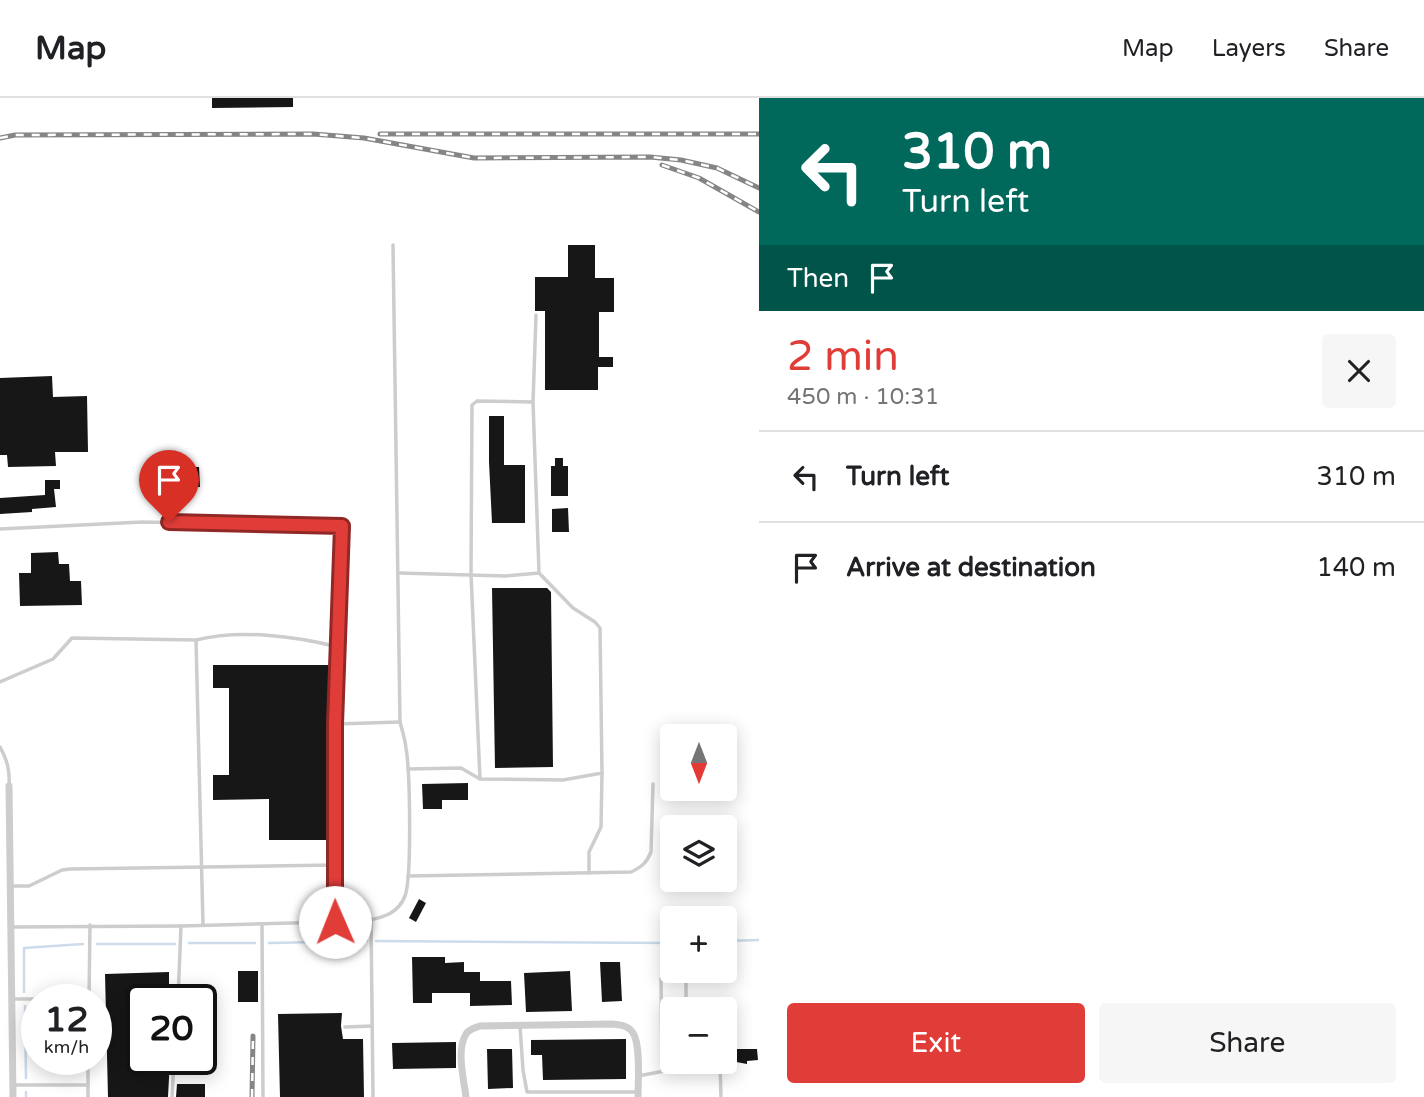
<!DOCTYPE html>
<meta charset="utf-8">
<style>
:root{--surface:#fff;--page:#f6f6f6;--text:#202124;--muted:#757577;--line:#e0e0e0;--accent:#e03d39}
body{margin:0;font-family:"Varela Round",sans-serif;background:var(--page);color:var(--text);height:100vh;display:flex;flex-direction:column;font-size:26px;white-space:nowrap}
*{box-sizing:border-box;margin:0}
p{font-size:23px;color:var(--muted)}
.icon{flex:none;width:38px;height:38px;fill:none;stroke:currentColor;stroke-width:2;stroke-linecap:round;stroke-linejoin:round}
.map{position:relative;flex:1;overflow:hidden}
.side{display:flex;flex-direction:column;background:var(--surface);width:665px}
.side>*{flex:none}
.banner{background:#00695c;color:#fff;overflow:hidden}
.needle{width:46px;rotate:180deg}
.tools{position:absolute;left:660px;top:626px;display:grid;gap:14px}
.tools a{display:grid;place-items:center;width:77px;height:77px;border-radius:7px;background:var(--surface);box-shadow:0 4px 18px #0003;font-size:35px}
.speed{position:absolute;left:21px;top:886px;display:flex;gap:14px;font-size:35px;font-weight:700;text-align:center}
.speed>*{display:grid;place-content:center;width:91px;height:91px;border-radius:50%;background:var(--surface);box-shadow:0 4px 18px #0003;line-height:1}
.speed small{font-size:18px;font-weight:400}
.speed .limit{border:4px solid #111;border-radius:10px;background:#fff;color:#111}
.pin{position:absolute;display:grid;place-items:center;width:60px;height:60px;color:#fff;margin:-72px -30px;border-radius:50% 50% 50% 0;rotate:-45deg;box-shadow:0 0 7px #0007}
.pin .icon{rotate:45deg}
.me{position:absolute;width:77px;margin:-38px;rotate:359deg;stroke-linejoin:round;filter:drop-shadow(0 0 5px #0008)}
.turn{display:flex;align-items:center;gap:24px;height:147px;padding:0 28px;font-size:32px}
.turn .icon{width:91px;height:91px;stroke-width:2.5}
.turn b{display:block;font-size:49px;line-height:60px}
.then{display:flex;align-items:center;height:66px;padding:0 28px;background:#0003;gap:14px;font-size:26px}
.round{display:grid;place-items:center;flex:none;width:74px;height:74px;border-radius:7px;background:var(--page)}
.summary{display:flex;align-items:center;justify-content:space-between;height:119px;padding:0 28px}
h1{font-size:42px;font-weight:600;line-height:52px;color:var(--accent)}
.primary-button{display:flex;gap:14px;margin-top:auto;padding:14px 28px}
.primary-button a{flex:1;height:80px;border-radius:7px;background:var(--accent);color:#fff;font-size:28px;font-weight:600;line-height:80px;text-align:center}
.primary-button a+a{background:var(--page);color:var(--text)}
ul{padding:0;list-style:none}
li{display:flex;align-items:center;gap:21px;height:91px;padding:0 28px;border-top:2px solid var(--line)}
li div{flex:1}
li b{display:block;font-size:26px}
li em{font-style:normal}
header{display:flex;align-items:center;gap:42px;box-sizing:border-box;height:98px;padding:0 35px;background:var(--surface);border-bottom:2px solid var(--line)}
header strong{font-size:33px}
nav{display:flex;gap:38px;margin-inline-start:auto;font-size:24px}
main{display:flex;flex:1;min-height:0}
.map>svg:first-child{display:block}
</style>
<header>
<strong>Map</strong>
<nav><a>Map</a><a>Layers</a><a>Share</a></nav>
</header>
<main>
<div class="map">
<svg width="759" height="999" viewBox="0 0 759 999">
<rect width="100%" height="100%" fill="#fff"/>
<g fill="none" stroke-linecap="round" stroke-linejoin="round">
<g stroke="#ccdceb" stroke-width="2.5">
<path d="M376 843 672 845"/>
<path d="M724 843 759 842"/>
<path d="M189 845H255"/>
<path d="M269 845 367 843"/>
<path d="M97 846H175"/>
<path d="M24 894V850L83 846"/>
<path d="M25 908 26 980"/>
<path d="M26 994V999"/>
</g>
</g>
<g fill="#171717">
<path d="M212 0H293V9L212 10Z"/>
<path d="M568 147H595V180H614V214H599V259H613V269H598V292H545V213H535V179H568Z"/>
<path d="M52 278 53 299 87 298 88 354H55L56 368 8 369 7 357H0V280Z"/>
<path d="M489 318H504V367H525V425H492L489 364Z"/>
<path d="M555 360H563V368H568V398H551V368H555Z"/>
<path d="M164 369H199L200 389 164 390Z"/>
<path d="M45 382H60V391H54L56 409 32 411V414L0 416V400L45 397Z"/>
<path d="M568 410 569 434H552V411Z"/>
<path d="M58 454 59 466H69L70 483H81L82 507 20 508 19 475H31V455Z"/>
<path d="M492 490H547L551 494 553 669 495 670Z"/>
<path d="M213 567H328V742H269V701L213 702V677H229V590H213Z"/>
<path d="M468 685V702H442V711H423L422 686Z"/>
<rect x="700" y="721" width="15" height="9"/>
<path d="M419 801 426 805 416 824 409 820Z"/>
<path d="M412 859H445V865L464 864V874H480V883H511L512 907 470 908V895H432V905H413Z"/>
<path d="M600 864H620L622 903 602 904Z"/>
<rect x="238" y="873" width="20" height="31"/>
<path d="M570 873 572 913 526 914 524 875Z"/>
<path d="M169 874V901H142V961H170L168 999H108L105 876Z"/>
<path d="M342 915 341 928 343 941H363L364 999H280L278 916Z"/>
<path d="M626 941V981L543 982 542 957H531V942Z"/>
<path d="M456 944V970L393 971 392 945Z"/>
<path d="M487 951H512L513 990 488 991Z"/>
<path d="M730 951H757L758 962 747 963V966L731 963Z"/>
<path d="M177 986H205V999H176Z"/>
</g>
<g fill="none" stroke-linecap="round" stroke-linejoin="round">
<g stroke="#cdcdcd" stroke-width="3.5">
<path d="M0 431 142 424 342 428 335 626V823"/>
<path d="M399 475 505 478 539 475"/>
<path d="M196 542C239 531 295 538 338 549"/>
<path d="M0 584 53 561 72 540 196 542 203 827"/>
<path d="M336 626 400 624"/>
<path d="M0 649C7 662 10 672 9 687"/>
<path d="M408 671 461 670 480 681 563 682 602 675 600 530 595 524 573 510 539 475 533 304 536 217"/>
<path d="M480 681 471 476 472 307 477 303 532 304"/>
<path d="M589 775V754L601 729 602 675"/>
<path d="M408 778 631 774C642 769 647 764 651 754L653 686"/>
<path d="M11 788H29L62 772 70 771 335 767"/>
<path d="M371 821 373 999"/>
<path d="M262 826 263 999"/>
<path d="M11 829 181 828 366 823C383 819 398 816 405 798 412 779 410 673 406 650 405 641 402 632 400 624L393 147"/>
<path d="M12 901H43"/>
<path d="M89 901 90 827"/>
<path d="M178 901 181 828"/>
<path d="M520 928 523 972 527 994H638"/>
<path d="M345 929 372 928"/>
<path d="M662 972 661 880 672 874 680 875 686 883V912"/>
<path d="M638 978 696 967 720 966 721 999"/>
<path d="M13 987H88"/>
<path d="M88 999V961"/>
<path d="M172 999 174 961"/>
</g>
<g stroke="#cdcdcd" stroke-width="7">
<path d="M9 688 13 999"/>
<path d="M466 999C464 982 456 952 466 936 469 931 475 930 480 928L612 926C620 927 628 927 633 935 641 947 638 984 638 999"/>
</g>
<g stroke="#858585" stroke-width="5">
<g id="rail">
<path d="M380 36H759"/>
<path d="M0 40 15 37 313 36 364 40 474 60 650 59 681 62 717 70 759 90"/>
<path d="M662 67 699 80 759 114"/>
<path d="M252 999 253 938"/>
</g>
</g>
<use href="#rail" stroke="#fff" stroke-width="2.5" stroke-dasharray="8" stroke-linecap="butt"/>
</g>
<g fill="none" stroke-linecap="round" stroke-linejoin="round">
<g stroke="#922825" stroke-width="18">
<path id="route" d="M169 424 342 428 335 626V824"/>
</g>
<use href="#route" stroke="#e03d39" stroke-width="12"/>
</g>
</svg>
<div class="tools">
<a><svg class="needle" viewBox="-14 -14 28 28"><path d="M0-13l5 13h-10z" fill="#e53935"/><path d="M0 13l5-13h-10z" fill="#757577"/></svg></a>
<a><svg class="icon" aria-label="layers" viewBox="0 0 24 24"><path d="M12 4l9 5-9 5-9-5zM3 14l9 5 9-5"/></svg></a>
<a>+</a>
<a>−</a>
</div>
<div class="speed"><div>12<small>km/h</small></div><div class="limit">20</div></div>
<div class="pin" style="left:169px;top:424px;background:#d93025"><svg class="icon" aria-label="arrive" viewBox="0 0 24 24"><path d="M6 21V4h12l-3 4 3 4H6"/></svg></div>
<svg class="me" style="left:335px;top:824px" viewBox="-20 -20 40 40"><circle r="19" fill="#fff"/><path d="M0-13L10 11 0 6-10 11z" fill="#e03d39"/></svg>
</div>
<section class="side">
<div class="banner">
<div class="turn"><svg class="icon" aria-label="left" viewBox="0 0 24 24"><path d="M17 20v-9H6M10 6l-5 5 5 5"/></svg><div><b>310 m</b>Turn left</div></div>
<div class="then">Then<svg class="icon" aria-label="arrive" viewBox="0 0 24 24"><path d="M6 21V4h12l-3 4 3 4H6"/></svg></div>
</div>
<div class="summary"><div><h1>2 min</h1><p>450 m · 10:31</p></div><a class="round"><svg class="icon" aria-label="close" viewBox="0 0 24 24"><path d="M6 6l12 12M18 6L6 18"/></svg></a></div>
<ul>
<li><svg class="icon" aria-label="left" viewBox="0 0 24 24"><path d="M17 20v-9H6M10 6l-5 5 5 5"/></svg><div><b>Turn left</b></div><em>310 m</em></li>
<li><svg class="icon" aria-label="arrive" viewBox="0 0 24 24"><path d="M6 21V4h12l-3 4 3 4H6"/></svg><div><b>Arrive at destination</b></div><em>140 m</em></li>
</ul>
<div class="primary-button"><a>Exit</a><a>Share</a></div>
</section>
</main>
